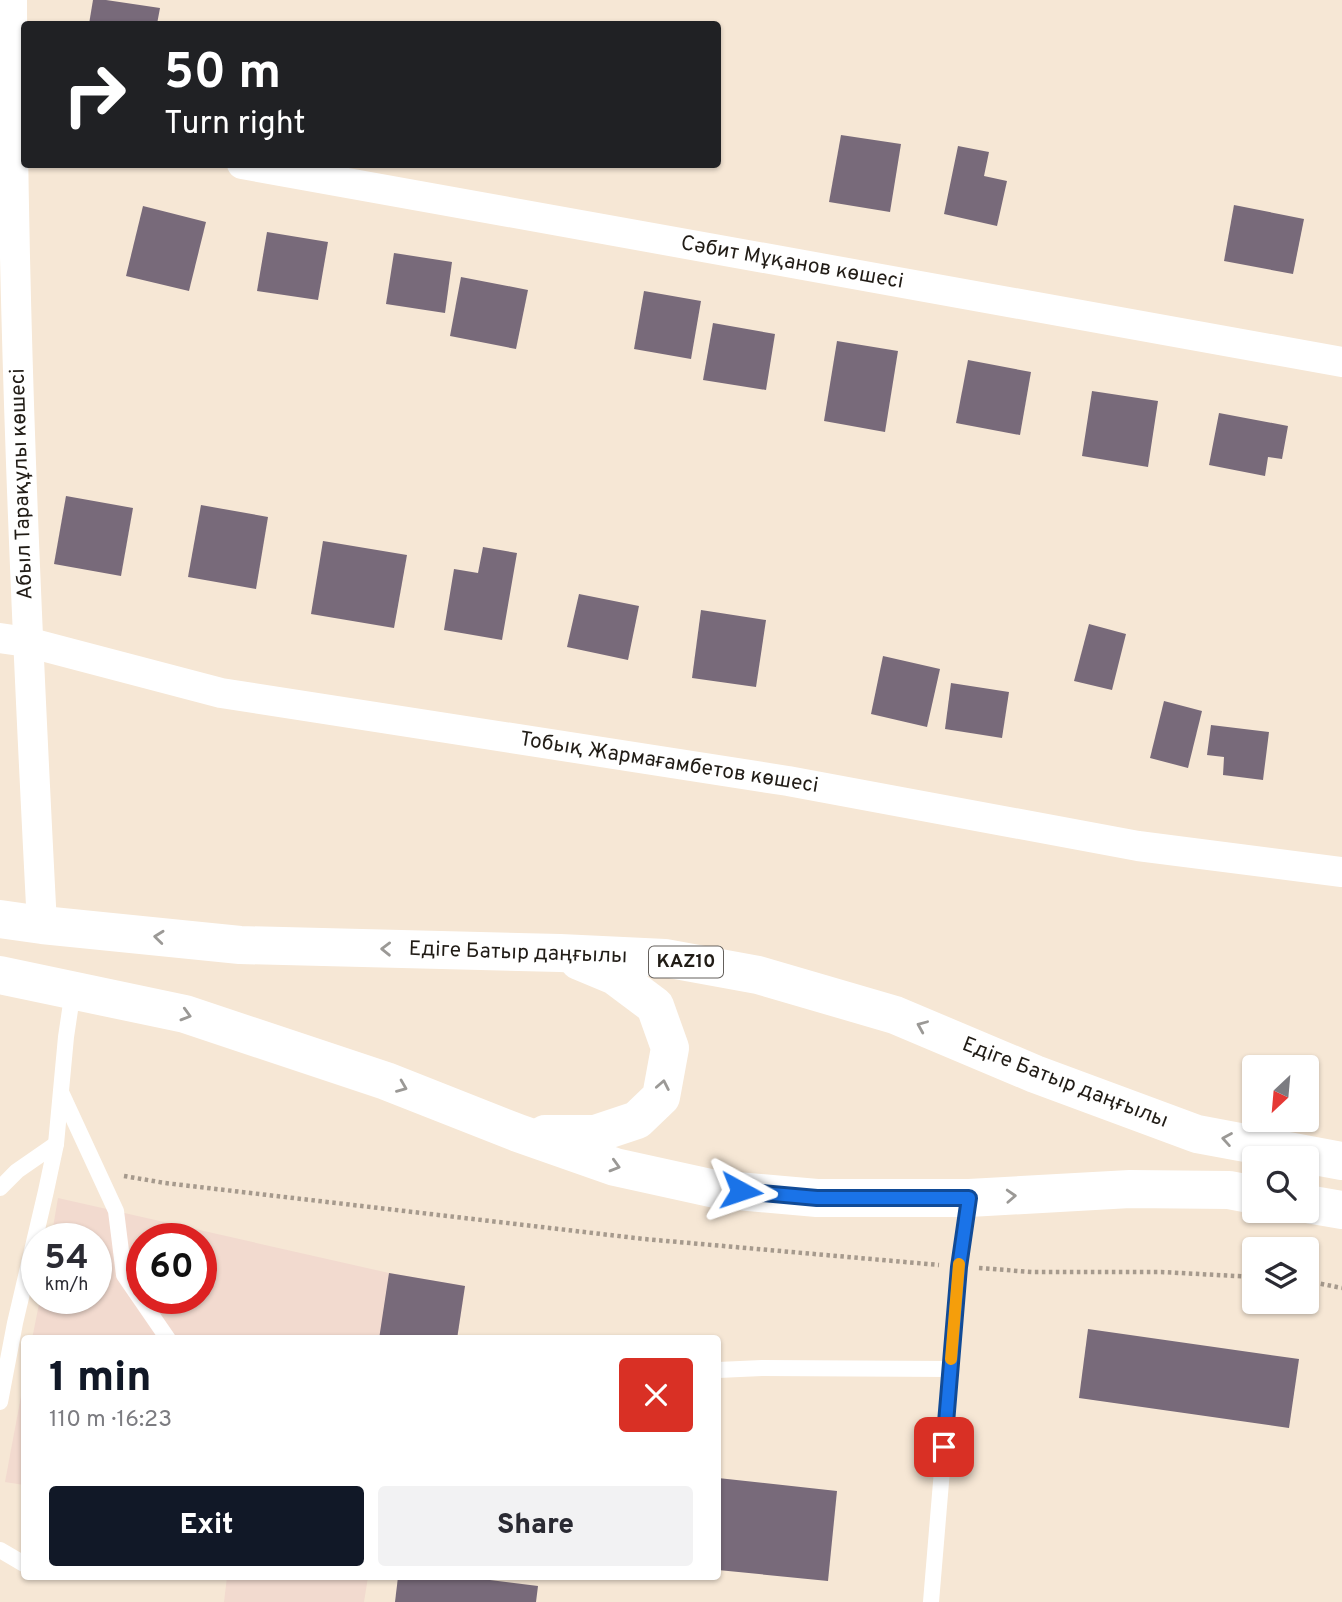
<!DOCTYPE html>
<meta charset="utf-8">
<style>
:root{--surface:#fff;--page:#f2f2f3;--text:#2b2b33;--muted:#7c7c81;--accent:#111827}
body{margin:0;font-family:Overpass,sans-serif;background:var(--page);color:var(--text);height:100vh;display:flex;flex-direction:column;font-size:26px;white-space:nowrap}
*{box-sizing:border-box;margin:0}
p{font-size:23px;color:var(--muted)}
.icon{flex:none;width:38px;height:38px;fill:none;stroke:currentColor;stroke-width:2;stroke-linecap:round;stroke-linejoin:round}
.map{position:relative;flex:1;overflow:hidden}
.drawer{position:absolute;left:21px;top:1335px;width:700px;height:245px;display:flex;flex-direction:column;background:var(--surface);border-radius:7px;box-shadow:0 2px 5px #0004}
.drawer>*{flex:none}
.banner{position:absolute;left:21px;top:21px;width:700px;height:147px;border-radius:7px;box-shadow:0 2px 5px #0004;background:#202124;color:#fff;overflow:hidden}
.needle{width:46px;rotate:206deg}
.tools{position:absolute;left:1242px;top:1055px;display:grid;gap:14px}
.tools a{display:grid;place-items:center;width:77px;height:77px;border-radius:7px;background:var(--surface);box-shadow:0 2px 5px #0004;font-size:35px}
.speed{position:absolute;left:21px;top:1223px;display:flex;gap:14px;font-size:35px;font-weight:700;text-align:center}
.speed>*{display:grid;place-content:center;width:91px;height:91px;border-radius:50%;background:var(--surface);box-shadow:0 2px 5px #0004;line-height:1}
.speed small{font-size:18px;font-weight:400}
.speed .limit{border:10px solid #d22;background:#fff;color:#111}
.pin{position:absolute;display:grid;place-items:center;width:60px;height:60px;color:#fff;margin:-30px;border-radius:14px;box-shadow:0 4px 10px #0006}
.me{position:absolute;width:77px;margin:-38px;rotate:95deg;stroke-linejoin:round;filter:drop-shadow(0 0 5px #0008)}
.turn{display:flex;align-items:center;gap:24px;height:147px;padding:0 28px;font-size:32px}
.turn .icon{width:91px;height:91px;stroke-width:2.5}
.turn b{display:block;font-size:49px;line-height:60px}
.round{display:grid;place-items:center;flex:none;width:74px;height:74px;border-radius:7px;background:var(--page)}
.head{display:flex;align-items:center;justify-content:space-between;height:119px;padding:0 28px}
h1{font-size:42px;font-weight:800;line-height:52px;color:var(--accent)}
.cta{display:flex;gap:14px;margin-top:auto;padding:14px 28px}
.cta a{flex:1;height:80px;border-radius:7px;background:var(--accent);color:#fff;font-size:28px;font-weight:800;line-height:80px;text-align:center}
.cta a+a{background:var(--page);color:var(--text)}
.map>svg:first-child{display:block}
</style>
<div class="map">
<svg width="1342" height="1602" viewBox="0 0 1342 1602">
<rect width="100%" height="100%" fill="#f6e7d5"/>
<g fill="#f2dacf" fill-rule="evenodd">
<path d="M58 1198 389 1273 465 1286 457 1339H32L40 1299 96 1298V1239H51ZM142 1239H201V1298H142Z"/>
<path d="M24 1380V1485L5 1482Z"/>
<path d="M227 1577H368L364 1602H224Z"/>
</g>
<g fill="#786a7a">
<path d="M93 0H106L160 8 157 24H89Z"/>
<path d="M841 135 901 144 890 212 829 202Z"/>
<path d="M958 146 989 152 984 176 1007 181 997 226 944 214Z"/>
<path d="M1234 205 1304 219 1293 274 1224 261Z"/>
<path d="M143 206 206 222 189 291 126 276Z"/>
<path d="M267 232 328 242 318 300 257 291Z"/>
<path d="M394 253 452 262 445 313 386 304Z"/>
<path d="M461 277 528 290 516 349 450 336Z"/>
<path d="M644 291 701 301 691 359 634 349Z"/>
<path d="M713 323 775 334 766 390 703 380Z"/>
<path d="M837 341 898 351 885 432 824 421Z"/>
<path d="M968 360 1031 372 1020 435 956 423Z"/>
<path d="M1092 391 1158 401 1148 467 1082 456Z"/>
<path d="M1219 413 1288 426 1282 459 1268 457 1265 476 1209 465Z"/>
<path d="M66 496 133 508 121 576 54 564Z"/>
<path d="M201 505 268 517 256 589 188 577Z"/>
<path d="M323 541 407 555 394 628 311 614Z"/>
<path d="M483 547 517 553 502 640 444 630 454 569 478 573Z"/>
<path d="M579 594 639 606 628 660 567 647Z"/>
<path d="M701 610 766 620 756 687 692 678Z"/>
<path d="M1089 624 1126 634 1112 690 1074 681Z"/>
<path d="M883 656 940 669 927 727 871 714Z"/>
<path d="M951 683 1009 692 1002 738 945 729Z"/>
<path d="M1164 701 1202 711 1188 768 1150 758Z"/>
<path d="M1211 725 1269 732 1263 780 1223 775 1224 757 1207 755Z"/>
<path d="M389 1273 465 1286 457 1339H379Z"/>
<path d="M1088 1329 1299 1359 1289 1428 1079 1398Z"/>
<path d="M718 1478 837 1491 828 1581 718 1570Z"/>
<path d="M398 1577H466L538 1586 536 1602H395Z"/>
</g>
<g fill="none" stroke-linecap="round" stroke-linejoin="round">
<g stroke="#a69a8d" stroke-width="4.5" stroke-dasharray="3.5 3.5" stroke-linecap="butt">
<path d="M124 1176 165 1183 644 1239 939 1265"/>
<path d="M979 1268 1032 1272H1161L1255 1277"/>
<path d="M1307 1281 1342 1288"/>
</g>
<g stroke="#fff" stroke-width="16">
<path d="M61 1092 116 1211 124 1275 168 1339"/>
<path d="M0 1188 17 1171 56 1144"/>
<path d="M718 1370 762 1368 951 1369"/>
<path d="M0 1402 15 1323 46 1191 56 1144 66 1037 73 990"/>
<path d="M0 1550 24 1564"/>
<path d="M931 1602 959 1267 969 1198"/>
</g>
<g stroke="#fff" stroke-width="30">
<path d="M12 0C12 309 26 617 42 925"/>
<path d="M242 164 1342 362"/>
<path d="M0 638 27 642 221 693 788 781 1138 846 1342 872"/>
</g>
<g stroke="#fff" stroke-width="38">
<path d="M0 919 42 925 240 945 560 953 665 958 758 975 895 1015 1035 1074 1197 1134 1342 1161"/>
<path d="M0 975 185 1014 386 1081 518 1133 615 1167 715 1189 817 1198H969L1130 1189 1229 1190 1255 1195"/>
<path d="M545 1134H595L637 1120 661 1097 670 1048 655 1006 615 976 579 961"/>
<path d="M1307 1204 1342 1210"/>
</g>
</g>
<defs><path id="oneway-chevron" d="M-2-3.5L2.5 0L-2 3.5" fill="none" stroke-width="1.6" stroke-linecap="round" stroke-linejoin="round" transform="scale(1.75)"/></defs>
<g stroke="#9b9996">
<use href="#oneway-chevron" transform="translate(159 937) rotate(-174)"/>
<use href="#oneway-chevron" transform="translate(386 949) rotate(-179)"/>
<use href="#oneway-chevron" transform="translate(186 1015) rotate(16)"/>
<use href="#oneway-chevron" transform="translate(922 1026) rotate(-157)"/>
<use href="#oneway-chevron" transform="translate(663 1085) rotate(-79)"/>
<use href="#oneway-chevron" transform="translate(402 1087) rotate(22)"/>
<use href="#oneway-chevron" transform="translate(1227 1139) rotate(-170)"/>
<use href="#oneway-chevron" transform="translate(615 1166) rotate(16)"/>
<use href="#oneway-chevron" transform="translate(1011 1196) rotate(-3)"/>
</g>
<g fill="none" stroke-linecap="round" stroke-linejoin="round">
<g stroke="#114b97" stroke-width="18">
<path id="route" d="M741 1191 817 1198H969L959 1267 944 1447"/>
</g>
<use href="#route" stroke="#1a73e8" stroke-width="12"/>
<path stroke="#f59e0b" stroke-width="12" d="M951 1359 959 1264"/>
</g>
<g text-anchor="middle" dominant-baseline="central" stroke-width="6" stroke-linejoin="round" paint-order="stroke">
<rect fill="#fff" stroke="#64605c" stroke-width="2" x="649" y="946.5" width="74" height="31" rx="5"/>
<g font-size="19" font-weight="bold" fill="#211c16">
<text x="686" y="962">KAZ10</text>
</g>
<g font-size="21" fill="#211c16" stroke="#fff">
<text transform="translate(792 263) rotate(10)">Сәбит Мұқанов көшесі</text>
<text transform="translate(22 484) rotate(-92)">Абыл Тарақұлы көшесі</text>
<text transform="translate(669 763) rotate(9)">Тобық Жармағамбетов көшесі</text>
<text transform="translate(518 953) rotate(2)">Едіге Батыр даңғылы</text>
<text transform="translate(1065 1083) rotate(21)">Едіге Батыр даңғылы</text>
</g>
</g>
</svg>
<div class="tools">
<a><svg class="needle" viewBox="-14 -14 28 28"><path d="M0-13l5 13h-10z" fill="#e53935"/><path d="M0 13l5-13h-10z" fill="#7c7c81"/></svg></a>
<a><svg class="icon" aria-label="search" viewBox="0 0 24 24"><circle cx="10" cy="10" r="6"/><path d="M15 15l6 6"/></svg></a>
<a><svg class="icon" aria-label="layers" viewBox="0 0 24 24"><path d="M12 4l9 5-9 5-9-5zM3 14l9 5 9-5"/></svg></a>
</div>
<div class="speed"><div>54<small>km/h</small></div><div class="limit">60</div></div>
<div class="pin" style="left:944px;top:1447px;background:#d93025"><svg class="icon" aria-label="arrive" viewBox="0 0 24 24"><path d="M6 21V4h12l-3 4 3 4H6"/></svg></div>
<svg class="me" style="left:741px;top:1191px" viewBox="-20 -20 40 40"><path d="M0-17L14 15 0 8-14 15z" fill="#1a73e8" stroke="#fff" stroke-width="4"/></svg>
<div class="banner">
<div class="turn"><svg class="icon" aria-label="right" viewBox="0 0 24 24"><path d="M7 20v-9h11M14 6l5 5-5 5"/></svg><div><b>50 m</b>Turn right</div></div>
</div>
<section class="drawer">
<div class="head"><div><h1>1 min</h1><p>110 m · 16:23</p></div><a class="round" style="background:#d93025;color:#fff"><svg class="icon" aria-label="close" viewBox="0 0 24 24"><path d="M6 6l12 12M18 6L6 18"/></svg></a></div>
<div class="cta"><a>Exit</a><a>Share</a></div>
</section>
</div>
